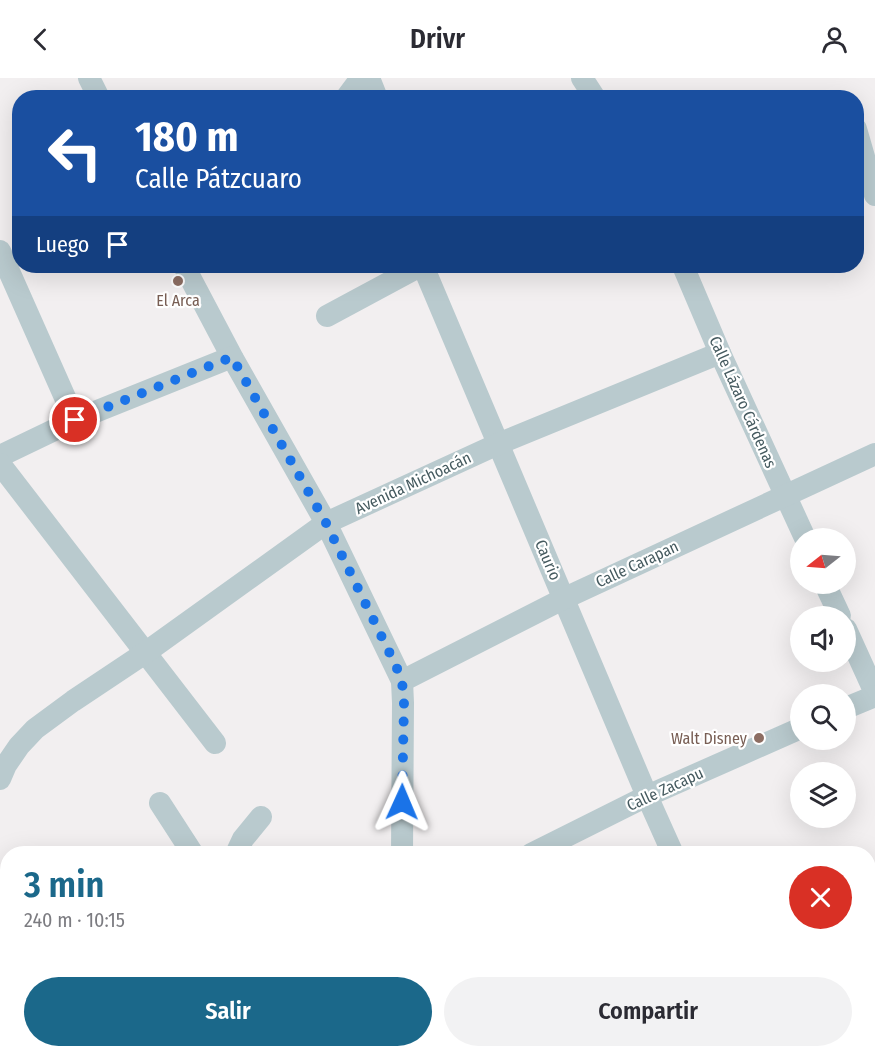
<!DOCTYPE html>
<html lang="es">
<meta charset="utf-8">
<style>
:root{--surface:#fff;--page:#f2f2f3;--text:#2b2b33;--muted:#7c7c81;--accent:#1b688a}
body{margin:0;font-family:"Fira Sans Condensed",sans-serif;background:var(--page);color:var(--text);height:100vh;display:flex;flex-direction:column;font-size:22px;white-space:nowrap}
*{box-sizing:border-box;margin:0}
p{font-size:20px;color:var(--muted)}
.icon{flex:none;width:33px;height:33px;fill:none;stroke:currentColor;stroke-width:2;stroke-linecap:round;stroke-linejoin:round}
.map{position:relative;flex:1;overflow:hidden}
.side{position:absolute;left:0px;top:768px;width:876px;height:212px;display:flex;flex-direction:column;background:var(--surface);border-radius:24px 24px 0 0;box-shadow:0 6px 24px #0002}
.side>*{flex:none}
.banner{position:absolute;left:12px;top:12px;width:852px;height:183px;border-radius:24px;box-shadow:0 6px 24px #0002;background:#1a4fa0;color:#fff;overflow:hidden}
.needle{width:39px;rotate:253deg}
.tools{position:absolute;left:790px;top:450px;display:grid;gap:12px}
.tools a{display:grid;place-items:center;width:66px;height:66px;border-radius:50%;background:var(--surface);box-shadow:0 6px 24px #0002;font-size:30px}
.pin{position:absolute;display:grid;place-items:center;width:51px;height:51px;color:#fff;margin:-26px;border:3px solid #fff;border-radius:50%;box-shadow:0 2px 6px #0007}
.me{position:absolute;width:66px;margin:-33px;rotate:1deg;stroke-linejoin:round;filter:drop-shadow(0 0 4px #0008)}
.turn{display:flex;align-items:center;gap:21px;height:126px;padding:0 24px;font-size:27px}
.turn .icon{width:78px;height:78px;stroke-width:2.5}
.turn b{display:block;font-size:42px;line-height:51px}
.then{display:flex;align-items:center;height:57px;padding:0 24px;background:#0003;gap:12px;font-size:22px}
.round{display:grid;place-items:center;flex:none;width:63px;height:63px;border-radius:32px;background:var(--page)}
.overview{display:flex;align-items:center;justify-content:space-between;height:102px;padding:0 24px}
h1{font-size:36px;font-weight:600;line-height:45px;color:var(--accent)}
.button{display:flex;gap:12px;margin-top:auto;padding:12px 24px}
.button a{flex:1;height:69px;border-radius:36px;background:var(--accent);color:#fff;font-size:24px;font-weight:600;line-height:69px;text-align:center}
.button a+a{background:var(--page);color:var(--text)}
header{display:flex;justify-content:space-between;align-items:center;height:78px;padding:0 24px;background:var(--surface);font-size:27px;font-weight:600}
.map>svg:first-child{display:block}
</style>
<header><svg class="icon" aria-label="back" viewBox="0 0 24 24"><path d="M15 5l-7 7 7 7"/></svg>Drivr<svg class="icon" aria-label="person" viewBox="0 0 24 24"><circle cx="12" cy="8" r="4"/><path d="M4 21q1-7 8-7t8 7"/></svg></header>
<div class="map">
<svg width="875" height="979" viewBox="0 0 875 979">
<rect width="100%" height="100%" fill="#f2eff0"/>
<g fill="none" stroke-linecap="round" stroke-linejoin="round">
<g stroke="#b9cace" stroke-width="22">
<path d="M89 0 99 20"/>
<path d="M369 0 377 20"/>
<path d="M582 0 595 20"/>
<path d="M346 20 361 0"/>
<path d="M856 51 875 117"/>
<path d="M0 173 75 342"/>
<path d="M184 188 232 279 326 445 402 603 403 625 402 776"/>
<path d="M423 188 647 718 673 776"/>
<path d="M683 188 720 275 805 460"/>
<path d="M327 238 420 188"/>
<path d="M0 378 75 342 232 279"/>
<path d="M0 386 215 665"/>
<path d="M825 506 840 538"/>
<path d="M846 551 875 615"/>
<path d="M402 603 565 520 875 376"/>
<path d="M846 630 875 618"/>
<path d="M0 701 6 687 19 668 35 651 73 623 145 575 326 445 498 366 720 275"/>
<path d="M160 725 193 776"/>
<path d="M236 776 243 761 261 739"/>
<path d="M531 776 647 718 801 650"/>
<path d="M868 802 875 799"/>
<path d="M868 895 875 902"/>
<path d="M409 972V979"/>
<path d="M586 972 595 979"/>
<path d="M207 979 216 972"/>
<path d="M694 979 699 972"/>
</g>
<g stroke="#acc9d1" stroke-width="28">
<path d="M868 820 875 816"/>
<path d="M868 846 875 842"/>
<path d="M868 875 875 871"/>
<path d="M724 979 730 972"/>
<path d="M771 979 775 972"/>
</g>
</g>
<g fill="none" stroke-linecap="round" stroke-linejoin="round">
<path stroke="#1a73e8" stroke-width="10" stroke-dasharray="0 18" d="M75 342 232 279 326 445 396 588 402 603 404 626 402 724"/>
</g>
<g fill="#8d6e63" stroke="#fff" stroke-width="2">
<circle cx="178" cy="203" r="6"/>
<circle cx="759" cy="660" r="6"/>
</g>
<g text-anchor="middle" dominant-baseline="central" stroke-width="4.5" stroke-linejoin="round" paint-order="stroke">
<g font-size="16" fill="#785e54" stroke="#fff">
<text x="178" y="222">El Arca</text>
<text x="747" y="660" text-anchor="end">Walt Disney</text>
</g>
<g font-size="16" fill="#455a5f" stroke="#fff">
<text transform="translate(743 324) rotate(66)">Calle Lázaro Cárdenas</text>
<text transform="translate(413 405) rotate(-25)">Avenida Michoacán</text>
<text transform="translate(548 482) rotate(67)">Caurio</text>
<text transform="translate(637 486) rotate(-25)">Calle Carapan</text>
<text transform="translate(665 711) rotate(-25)">Calle Zacapu</text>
</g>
</g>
</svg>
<div class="tools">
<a><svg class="needle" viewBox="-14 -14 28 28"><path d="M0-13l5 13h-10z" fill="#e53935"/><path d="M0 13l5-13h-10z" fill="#7c7c81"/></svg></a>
<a><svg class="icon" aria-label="sound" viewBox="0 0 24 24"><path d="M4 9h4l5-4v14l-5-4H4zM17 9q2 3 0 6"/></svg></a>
<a><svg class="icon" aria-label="search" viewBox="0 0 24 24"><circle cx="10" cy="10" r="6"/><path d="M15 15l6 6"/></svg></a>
<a><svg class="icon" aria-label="layers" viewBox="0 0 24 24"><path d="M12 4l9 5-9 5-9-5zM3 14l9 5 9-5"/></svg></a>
</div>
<div class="pin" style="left:75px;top:342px;background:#d93025"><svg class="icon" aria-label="arrive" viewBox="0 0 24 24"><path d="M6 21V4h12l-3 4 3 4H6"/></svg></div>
<svg class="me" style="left:402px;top:724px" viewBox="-20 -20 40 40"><path d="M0-17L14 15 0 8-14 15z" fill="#1a73e8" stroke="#fff" stroke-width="4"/></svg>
<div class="banner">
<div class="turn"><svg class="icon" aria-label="left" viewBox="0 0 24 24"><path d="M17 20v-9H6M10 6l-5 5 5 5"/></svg><div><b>180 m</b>Calle Pátzcuaro</div></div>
<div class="then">Luego<svg class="icon" aria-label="arrive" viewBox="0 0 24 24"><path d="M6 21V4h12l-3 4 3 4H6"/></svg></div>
</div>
<section class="side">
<div class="overview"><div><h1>3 min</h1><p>240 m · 10:15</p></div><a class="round" style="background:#d93025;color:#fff"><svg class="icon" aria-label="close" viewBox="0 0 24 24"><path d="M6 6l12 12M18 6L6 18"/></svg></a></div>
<div class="button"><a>Salir</a><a>Compartir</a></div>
</section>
</div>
